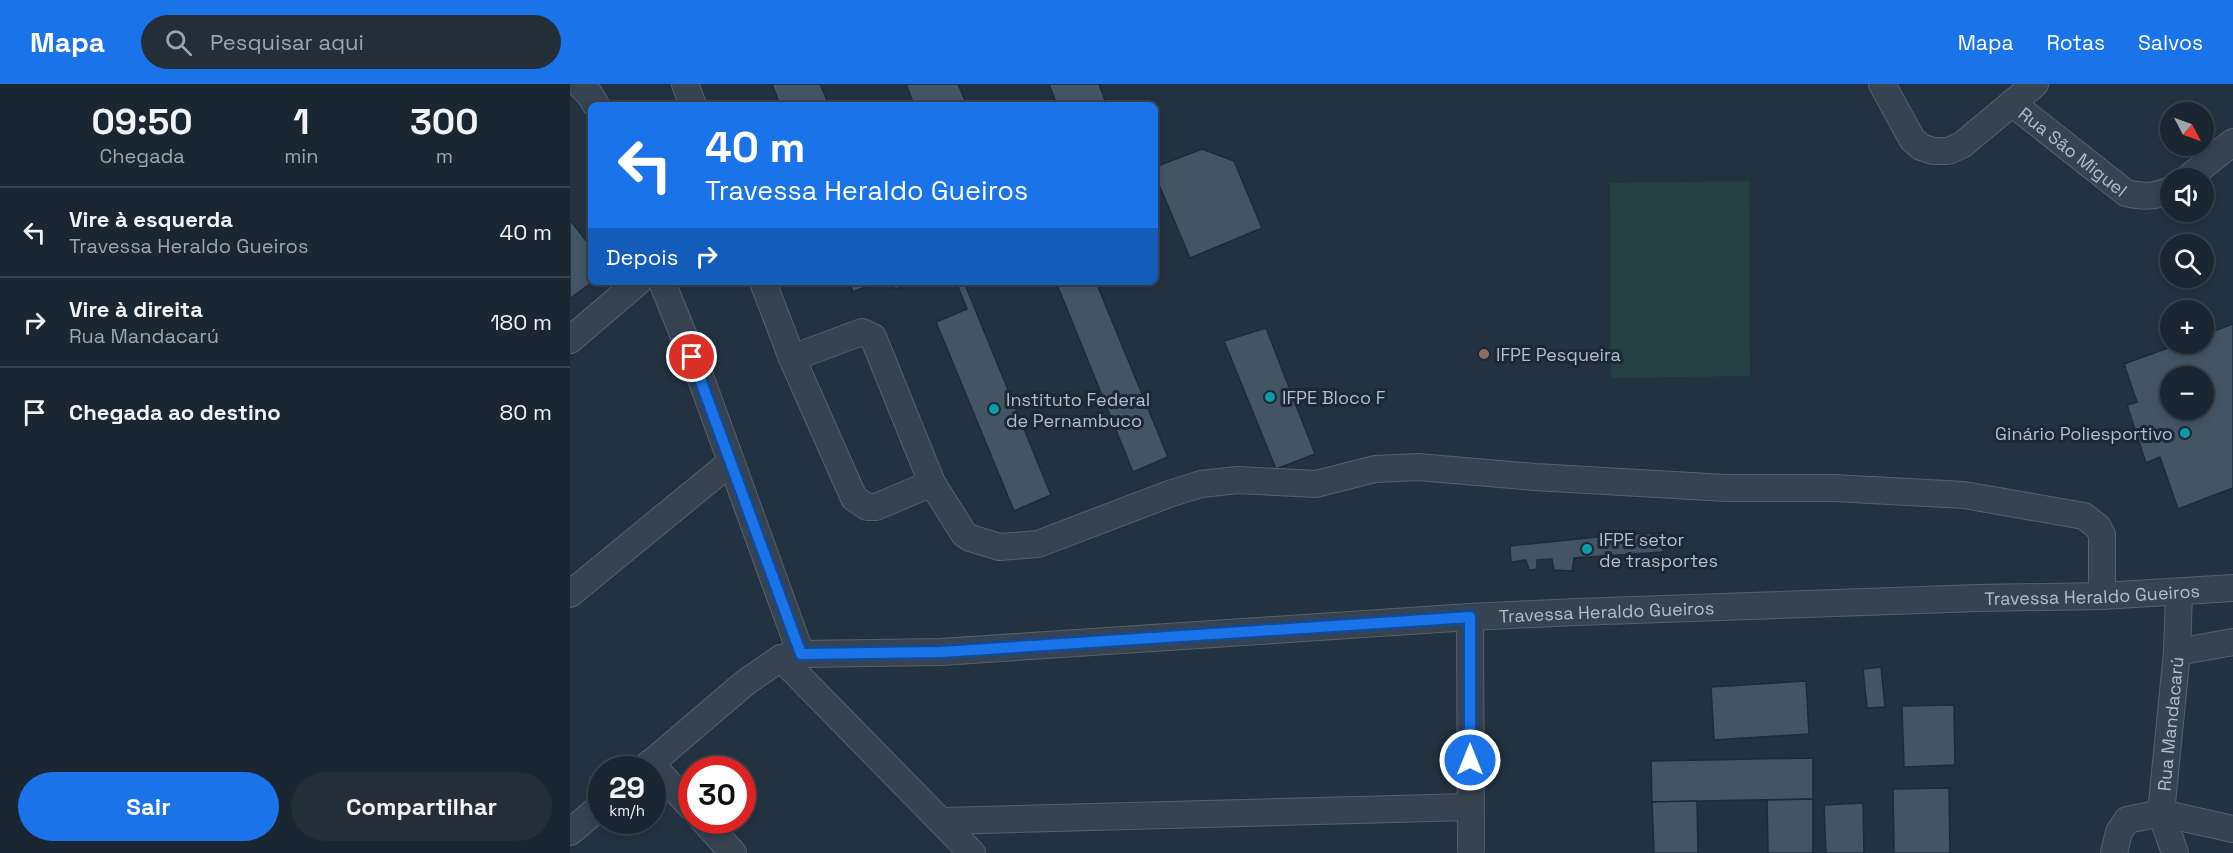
<!DOCTYPE html>
<html lang="pt">
<meta charset="utf-8">
<style>
:root{--surface:#1a2631;--page:#232e39;--text:#f1f3f6;--muted:#9fa5ab;--line:#38434d;--accent:#1a73e8}
body{margin:0;font-family:"Space Grotesk",sans-serif;background:var(--page);color:var(--text);height:100vh;display:flex;flex-direction:column;font-size:22px;white-space:nowrap}
*{box-sizing:border-box;margin:0}
p{font-size:20px;color:var(--muted)}
.icon{flex:none;width:33px;height:33px;fill:none;stroke:currentColor;stroke-width:2;stroke-linecap:round;stroke-linejoin:round}
.map{position:relative;flex:1;overflow:hidden}
.sheet{display:flex;flex-direction:column;background:var(--surface);width:570px}
.sheet>*{flex:none}
.hud{position:absolute;left:18px;top:18px;width:570px;height:183px;border-radius:9px;box-shadow:0 3px 9px #0003,0 0 0 2px var(--line);background:#1a73e8;color:#fff;overflow:hidden}
.needle{width:39px;rotate:131deg}
.tools{position:absolute;left:1590px;top:18px;display:grid;gap:12px}
.tools a{display:grid;place-items:center;width:54px;height:54px;border-radius:50%;background:var(--surface);box-shadow:0 3px 9px #0003,0 0 0 2px var(--line);font-size:30px}
.speed{position:absolute;left:18px;top:672px;display:flex;gap:12px;font-size:30px;font-weight:700;text-align:center}
.speed>*{display:grid;place-content:center;width:78px;height:78px;border-radius:50%;background:var(--surface);box-shadow:0 3px 9px #0003,0 0 0 2px var(--line);line-height:1}
.speed small{font-size:15px;font-weight:400}
.speed .limit{border:9px solid #d22;background:#fff;color:#111}
.pin{position:absolute;display:grid;place-items:center;width:51px;height:51px;color:#fff;margin:-26px;border:3px solid #fff;border-radius:50%;box-shadow:0 2px 6px #0007}
.me{position:absolute;width:66px;margin:-33px;rotate:0deg;stroke-linejoin:round;filter:drop-shadow(0 0 4px #0008)}
.turn{display:flex;align-items:center;gap:21px;height:126px;padding:0 18px;font-size:27px}
.turn .icon{width:78px;height:78px;stroke-width:2.5}
.turn b{display:block;font-size:42px;line-height:51px}
.then{display:flex;align-items:center;height:57px;padding:0 18px;background:#0003;gap:12px;font-size:22px}
.eta{display:flex;justify-content:space-evenly;align-items:center;height:102px;text-align:center}
.eta b{font-size:36px;font-weight:700;line-height:42px}
.primary-button{display:flex;gap:12px;margin-top:auto;padding:12px 18px}
.primary-button a{flex:1;height:69px;border-radius:36px;background:var(--accent);color:#fff;font-size:24px;font-weight:700;line-height:69px;text-align:center}
.primary-button a+a{background:var(--page);color:var(--text)}
ul{padding:0;list-style:none}
li{display:flex;align-items:center;gap:18px;height:90px;padding:0 18px;border-top:2px solid var(--line)}
li div{flex:1}
li b{display:block;font-size:22px}
li em{font-style:normal}
header{display:flex;align-items:center;gap:36px;box-sizing:border-box;height:84px;padding:0 30px;background:var(--accent);color:#fff}
header strong{font-size:28px}
nav{display:flex;gap:33px;margin-inline-start:auto;font-size:21px}
.search{width:420px;height:54px;background:var(--page);display:flex;align-items:center;gap:15px;box-sizing:border-box;padding:0 21px;border-radius:33px;color:var(--muted);font-size:22px}
main{display:flex;flex:1;min-height:0}
.map>svg:first-child{display:block}
</style>
<header>
<strong>Mapa</strong>
<div class="search"><svg class="icon" aria-label="search" viewBox="0 0 24 24"><circle cx="10" cy="10" r="6"/><path d="M15 15l6 6"/></svg>Pesquisar aqui</div>
<nav><a>Mapa</a><a>Rotas</a><a>Salvos</a></nav>
</header>
<main>
<section class="sheet">
<div class="eta">
<div><b>09:50</b><p>Chegada</p></div>
<div><b>1</b><p>min</p></div>
<div><b>300</b><p>m</p></div>
</div>
<ul>
<li><svg class="icon" aria-label="left" viewBox="0 0 24 24"><path d="M17 20v-9H6M10 6l-5 5 5 5"/></svg><div><b>Vire à esquerda</b><p>Travessa Heraldo Gueiros</p></div><em>40 m</em></li>
<li><svg class="icon" aria-label="right" viewBox="0 0 24 24"><path d="M7 20v-9h11M14 6l5 5-5 5"/></svg><div><b>Vire à direita</b><p>Rua Mandacarú</p></div><em>180 m</em></li>
<li><svg class="icon" aria-label="arrive" viewBox="0 0 24 24"><path d="M6 21V4h12l-3 4 3 4H6"/></svg><div><b>Chegada ao destino</b></div><em>80 m</em></li>
</ul>
<div class="primary-button"><a>Sair</a><a>Compartilhar</a></div>
</section>
<div class="map">
<svg width="1663" height="769" viewBox="0 0 1663 769">
<rect width="100%" height="100%" fill="#233241"/>
<path fill="#254042" d="M1179 97 1180 292 1041 294 1040 99Z"/>
<g fill="#435465" stroke="#1e2a38" stroke-width="1.5" fill-rule="evenodd">
<path d="M202 0H250L259 21H210Z"/>
<path d="M336 0H388L397 21H344Z"/>
<path d="M479 0H529L537 21H487Z"/>
<path d="M632 65 664 77 692 144 620 174 587 96 585 97V83Z"/>
<path d="M0 136 21 163 22 198 0 215Z"/>
<path d="M279 198H308L283 208Z"/>
<path d="M314 198H342L326 205Z"/>
<path d="M386 198H394L481 411 444 427 366 238 397 225Z"/>
<path d="M486 198H526L598 373 563 388Z"/>
<path d="M1663 240V404L1608 425 1590 373 1576 379 1557 321 1567 318 1554 280 1609 260H1634V251ZM1600 292H1634V326H1600Z"/>
<path d="M696 244 745 370 706 385 654 257Z"/>
<path d="M1093 449V468L1004 474 1002 487 984 486 982 475 967 476V485L959 486 956 476 941 478 940 462 1057 450Z"/>
<path d="M1311 583 1315 623 1297 624 1293 585Z"/>
<path d="M1236 597 1239 650 1144 656 1141 603Z"/>
<path d="M1384 621 1385 681 1334 683 1332 622Z"/>
<path d="M1243 674V715L1082 718 1081 677Z"/>
<path d="M1379 704 1380 769H1324L1323 705Z"/>
<path d="M1243 715V769H1198L1197 716Z"/>
<path d="M1127 717 1128 769H1084L1082 718Z"/>
<path d="M1293 719 1294 769H1256L1254 721Z"/>
</g>
<g fill="none" stroke-linecap="round" stroke-linejoin="round">
<g stroke="#55616e" stroke-width="28">
<g id="minor">
<path d="M9 0 20 11 26 21"/>
<path d="M115 0 123 21"/>
<path d="M1312 0 1342 55 1351 63 1363 67H1378L1392 61 1465 0"/>
<path id="s1" d="M1442 19 1556 109C1573 113 1585 113 1600 106"/>
<path d="M1618 94 1663 58"/>
<path d="M92 198 130 292 231 570"/>
<path d="M193 198 222 274 284 414 297 423H306L362 399"/>
<path d="M0 256 68 198"/>
<path d="M222 274 292 248 303 253 362 399 394 450 400 454 430 463 468 460 599 410 631 400 668 396 746 400 805 385 848 383 965 393 1156 404H1264L1394 411 1514 432 1528 443 1532 451V512"/>
<path d="M0 510 161 378"/>
<path d="M900 533 901 764"/>
<path d="M1607 568 1663 558"/>
<path d="M211 574 402 769"/>
<path d="M80 679 122 724"/>
<path id="s2" d="M73 686 176 598 211 574 231 570 371 568 900 533 1006 528 1408 514 1532 512 1663 504"/>
<path d="M133 736 163 769"/>
<path d="M373 737 900 723"/>
<path d="M0 748 32 721"/>
<path d="M1544 769 1549 748 1557 736 1591 729 1663 745"/>
<path id="s3" d="M1605 769 1591 729 1607 568 1609 508"/>
</g>
</g>
<use href="#minor" stroke="#374351" stroke-width="26"/>
</g>
<g fill="none" stroke-linecap="round" stroke-linejoin="round">
<g stroke="#114b97" stroke-width="15">
<path id="route" d="M122 273 231 570 371 568 900 533V676"/>
</g>
<use href="#route" stroke="#1a73e8" stroke-width="10"/>
</g>
<circle fill="#8d6e63" stroke="#1c2836" stroke-width="2" cx="914" cy="270" r="6"/>
<g fill="#0f9aa8" stroke="#1c2836" stroke-width="2">
<circle cx="700" cy="313" r="6"/>
<circle cx="424" cy="325" r="6"/>
<circle cx="1615" cy="349" r="6"/>
<circle cx="1017" cy="465" r="6"/>
</g>
<g text-anchor="middle" dominant-baseline="central" stroke-width="6" stroke-linejoin="round" paint-order="stroke">
<g font-size="18" fill="#b3becb" stroke="#1c2836">
<text stroke="none"><textPath href="#s1" startOffset="78">Rua São Miguel</textPath></text>
<text stroke="none"><textPath href="#s2" startOffset="1491">Travessa Heraldo Gueiros</textPath></text>
<text stroke="none"><textPath href="#s2" startOffset="1005">Travessa Heraldo Gueiros</textPath></text>
<text stroke="none"><textPath href="#s3" startOffset="132">Rua Mandacarú</textPath></text>
</g>
<g font-size="18" fill="#b3becb" stroke="#1c2836" text-anchor="start">
<text x="926" y="270">IFPE Pesqueira</text>
<text x="712" y="313">IFPE Bloco F</text>
<text x="436" y="315">Instituto Federal<tspan x="436" dy="21">de Pernambuco</tspan></text>
<text x="1603" y="349" text-anchor="end">Ginário Poliesportivo</text>
<text x="1029" y="455">IFPE setor<tspan x="1029" dy="21">de trasportes</tspan></text>
</g>
</g>
</svg>
<div class="tools">
<a><svg class="needle" viewBox="-14 -14 28 28"><path d="M0-13l5 13h-10z" fill="#e53935"/><path d="M0 13l5-13h-10z" fill="#9fa5ab"/></svg></a>
<a><svg class="icon" aria-label="sound" viewBox="0 0 24 24"><path d="M4 9h4l5-4v14l-5-4H4zM17 9q2 3 0 6"/></svg></a>
<a><svg class="icon" aria-label="search" viewBox="0 0 24 24"><circle cx="10" cy="10" r="6"/><path d="M15 15l6 6"/></svg></a>
<a>+</a>
<a>−</a>
</div>
<div class="speed"><div>29<small>km/h</small></div><div class="limit">30</div></div>
<div class="pin" style="left:122px;top:273px;background:#d93025"><svg class="icon" aria-label="arrive" viewBox="0 0 24 24"><path d="M6 21V4h12l-3 4 3 4H6"/></svg></div>
<svg class="me" style="left:900px;top:676px" viewBox="-20 -20 40 40"><circle r="17" fill="#1a73e8" stroke="#fff" stroke-width="3"/><path d="M0-11L8 9 0 5-8 9z" fill="#fff"/></svg>
<div class="hud">
<div class="turn"><svg class="icon" aria-label="left" viewBox="0 0 24 24"><path d="M17 20v-9H6M10 6l-5 5 5 5"/></svg><div><b>40 m</b>Travessa Heraldo Gueiros</div></div>
<div class="then">Depois<svg class="icon" aria-label="right" viewBox="0 0 24 24"><path d="M7 20v-9h11M14 6l5 5-5 5"/></svg></div>
</div>
</div>
</main>
